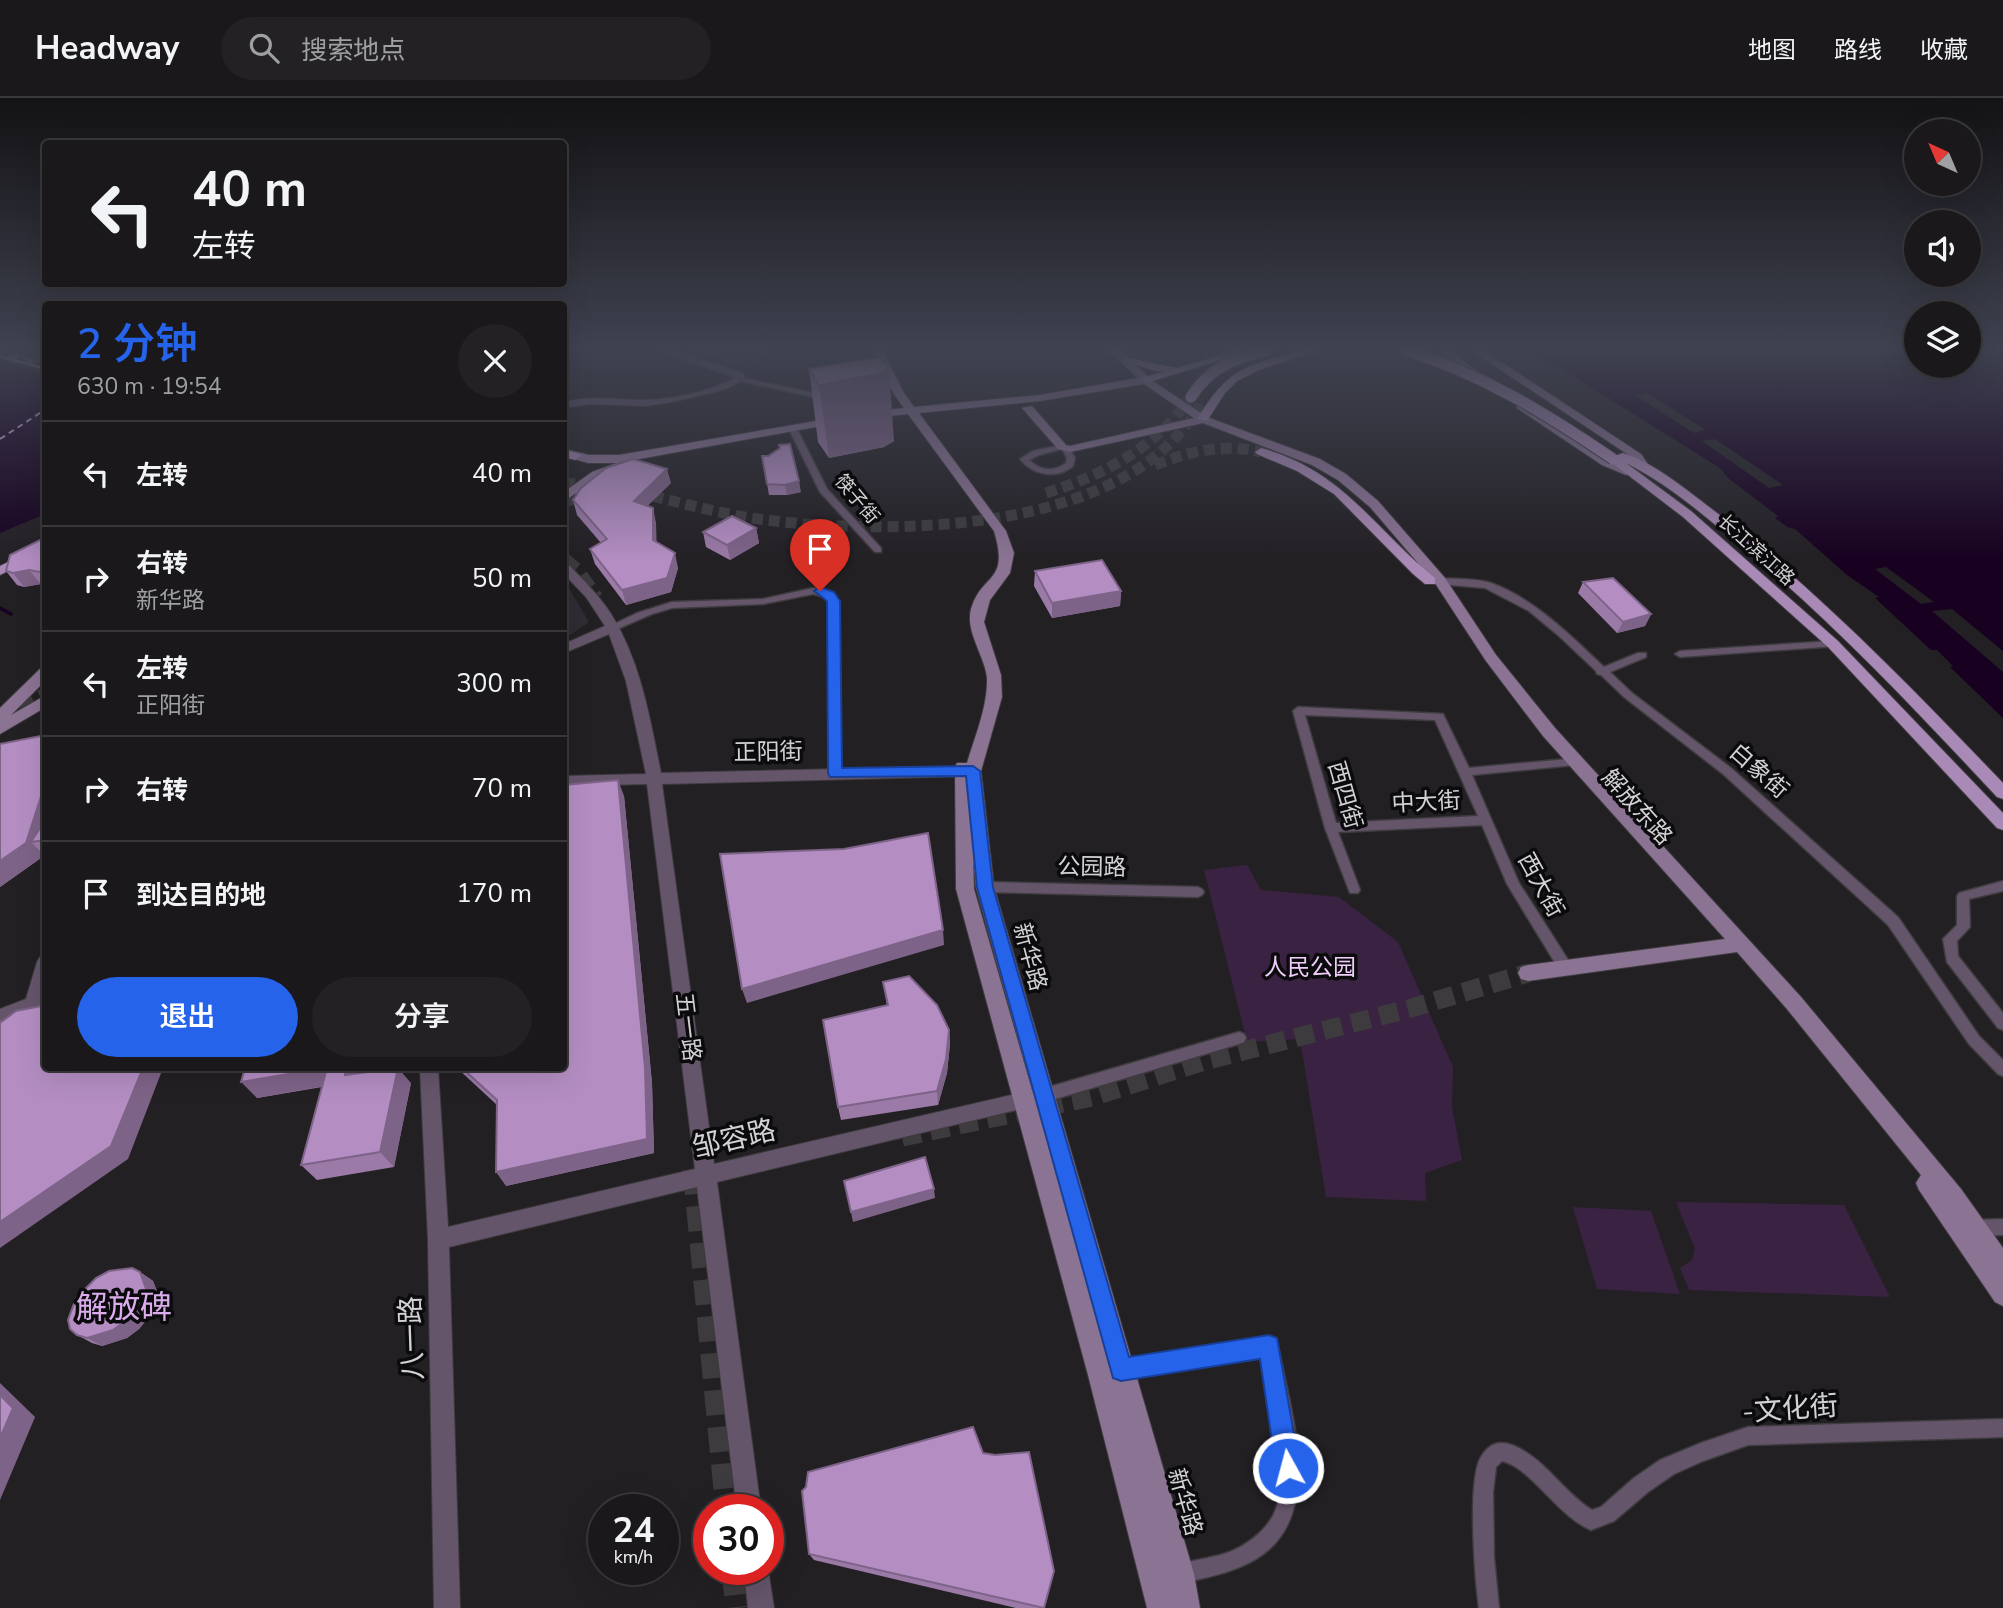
<!DOCTYPE html>
<html lang="zh">
<meta charset="utf-8">
<style>
:root{--surface:#1a181b;--page:#232124;--text:#f1f3f6;--muted:#9fa0a3;--line:#38373a;--accent:#2563eb}
body{margin:0;font-family:"Nunito Sans","Noto Sans SC",sans-serif;background:var(--page);color:var(--text);height:100vh;display:flex;flex-direction:column;font-size:26px;white-space:nowrap}
*{box-sizing:border-box;margin:0}
p{font-size:23px;color:var(--muted)}
.icon{flex:none;width:38px;height:38px;fill:none;stroke:currentColor;stroke-width:2;stroke-linecap:round;stroke-linejoin:round}
.map{position:relative;flex:1;overflow:hidden}
.panel{position:absolute;left:42px;top:203px;width:525px;height:770px;display:flex;flex-direction:column;background:var(--surface);border-radius:7px;box-shadow:0 7px 28px #0002,0 0 0 2px var(--line)}
.panel>*{flex:none}
.hud{position:absolute;left:42px;top:42px;width:525px;height:147px;border-radius:7px;box-shadow:0 7px 28px #0002,0 0 0 2px var(--line);background:#1a181b;color:var(--text);overflow:hidden}
.needle{width:46px;rotate:316deg}
.buttons{position:absolute;left:1904px;top:21px;display:grid;gap:14px}
.buttons a{display:grid;place-items:center;width:77px;height:77px;border-radius:50%;background:var(--surface);box-shadow:0 7px 28px #0002,0 0 0 2px var(--line);font-size:35px}
.speed{position:absolute;left:588px;top:1396px;display:flex;gap:14px;font-size:35px;font-weight:700;text-align:center}
.speed>*{display:grid;place-content:center;width:91px;height:91px;border-radius:50%;background:var(--surface);box-shadow:0 7px 28px #0002,0 0 0 2px var(--line);line-height:1}
.speed small{font-size:18px;font-weight:400}
.speed .limit{border:10px solid #d22;background:#fff;color:#111}
.pin{position:absolute;display:grid;place-items:center;width:60px;height:60px;color:#fff;margin:-72px -30px;border-radius:50% 50% 50% 0;rotate:-45deg;box-shadow:0 0 7px #0007}
.pin .icon{rotate:45deg}
.me{position:absolute;width:77px;margin:-38px;rotate:353deg;stroke-linejoin:round;filter:drop-shadow(0 0 5px #0008)}
.turn{display:flex;align-items:center;gap:24px;height:147px;padding:0 35px;font-size:32px}
.turn .icon{width:91px;height:91px;stroke-width:2.5}
.turn b{display:block;font-size:49px;line-height:60px}
.round{display:grid;place-items:center;flex:none;width:74px;height:74px;border-radius:37px;background:var(--page)}
.headline{display:flex;align-items:center;justify-content:space-between;height:119px;padding:0 35px}
h1{font-size:42px;font-weight:600;line-height:52px;color:var(--accent)}
.action{display:flex;gap:14px;margin-top:auto;padding:14px 35px}
.action a{flex:1;height:80px;border-radius:42px;background:var(--accent);color:#fff;font-size:28px;font-weight:600;line-height:80px;text-align:center}
.action a+a{background:var(--page);color:var(--text)}
ul{padding:0;list-style:none}
li{display:flex;align-items:center;gap:21px;height:105px;padding:0 35px;border-top:2px solid var(--line)}
li div{flex:1}
li b{display:block;font-size:26px}
li em{font-style:normal}
header{display:flex;align-items:center;gap:42px;box-sizing:border-box;height:98px;padding:0 35px;background:var(--surface);border-bottom:2px solid var(--line)}
header strong{font-size:33px}
nav{display:flex;gap:38px;margin-inline-start:auto;font-size:24px}
.search{width:490px;height:63px;background:var(--page);display:flex;align-items:center;gap:18px;box-sizing:border-box;padding:0 24px;border-radius:38px;color:var(--muted);font-size:26px}
.map>svg:first-child{display:block}
</style>
<header>
<strong>Headway</strong>
<div class="search"><svg class="icon" aria-label="search" viewBox="0 0 24 24"><circle cx="10" cy="10" r="6"/><path d="M15 15l6 6"/></svg>搜索地点</div>
<nav><a>地图</a><a>路线</a><a>收藏</a></nav>
</header>
<div class="map">
<svg width="2003" height="1510" viewBox="0 0 2003 1510">
<rect width="100%" height="100%" fill="#232024"/>
<g fill="#312b33">
<path d="M689 252H768L749 270Z"/>
<path d="M564 482 589 524 564 541Z"/>
</g>
<g fill="#3a2242">
<path d="M1247 767 1261 792 1339 799 1398 844 1453 969 1452 1009 1462 1062 1425 1075 1426 1103 1326 1099 1300 941 1247 944 1204 772Z"/>
<path d="M1676 1104 1844 1107 1890 1199 1689 1192 1680 1170 1692 1162 1695 1151Z"/>
<path d="M1573 1109 1651 1113 1680 1196 1597 1191Z"/>
</g>
<g fill="#170020">
<path d="M0 252H45V416L0 435Z"/>
<path d="M1531 252H1916V268H1969V252H2003V620L1950 569 1953 568 1937 552H1931L1875 500 1879 499 1847 477 1795 431 1787 429 1775 420 1778 418 1728 380 1720 370Z"/>
</g>
<g fill="#232024">
<path d="M0 252H32L45 256V276L0 263Z"/>
<path d="M1647 295 1706 332 1694 335 1635 297Z"/>
<path d="M1715 341 1783 387 1769 390 1702 343Z"/>
<path d="M1886 469 1934 504 1921 506 1875 471Z"/>
<path d="M1952 511 2003 553V574L1932 513Z"/>
</g>
<g fill="none" stroke-linecap="round" stroke-linejoin="round">
<path stroke="#170020" stroke-width="3.5" d="M0 510 11 516"/>
<path stroke="#e9b3fd" stroke-width="2" stroke-dasharray="6 4.5" stroke-linecap="butt" d="M0 341 46 311"/>
<path stroke="#3d3b3e" stroke-width="11" stroke-dasharray="11 6" stroke-linecap="butt" d="M564 404 597 395"/>
<g stroke="#3d3b3e" stroke-width="15" stroke-dasharray="15 8" stroke-linecap="butt">
<path d="M564 462 578 474 596 500"/>
<path d="M0 621 46 597"/>
</g>
<path stroke="#3d3b3e" stroke-width="19" stroke-dasharray="19 10" stroke-linecap="butt" d="M902 1039 1092 999 1204 963 1408 911 1528 875"/>
<g stroke="#3d3b3e" stroke-width="25" stroke-dasharray="25 12" stroke-linecap="butt">
<path d="M695 1071 728 1412"/>
<path d="M734 1472 738 1510"/>
</g>
<g stroke="#3d3b3e" stroke-width="11" stroke-dasharray="11 6" stroke-linecap="butt">
<path d="M1155 367C1191 353 1223 345 1261 354"/>
<path d="M564 385 598 388"/>
<path d="M636 394C679 404 722 417 766 422 896 438 1134 436 1203 301"/>
<path d="M1046 395C1105 376 1154 351 1191 299"/>
</g>
<g stroke="#3f3c40" stroke-width="3">
<g id="minor">
<path d="M737 279 828 298 832 300 828 302 740 283 736 281Z"/>
<path d="M791 331 798 333 827 391 881 450V454H875L820 394 790 333Z"/>
<path d="M1062 347 1068 348 1075 360 1073 368C1056 382 1033 377 1020 361L1033 353ZM1062 351 1067 360 1066 365C1053 375 1040 372 1029 362L1039 357Z"/>
<path d="M1431 480C1448 481 1476 480 1491 485 1535 501 1571 538 1604 569L1638 555H1646V559L1610 574 1632 595 1731 670 1898 819 1979 938 2003 962V978L1998 976 1969 946 1888 827 1723 676 1624 599 1601 577 1597 576 1596 573 1559 538 1529 513 1485 490 1428 485 1426 483Z"/>
<path d="M813 490 831 494 839 507 841 675 835 679 829 675V511L828 504 824 499 813 496 763 506 672 510 652 516 615 532 611 533 606 530 637 515 672 504 763 501Z"/>
<path d="M1833 543 1838 546 1837 548 1680 559 1675 556 1680 553Z"/>
<path d="M1298 609 1443 616 1469 670 1579 660 1581 663 1579 666 1575 667 1472 677 1519 785 1570 865 1572 869 1570 873 1565 874 1560 873 1507 786 1482 727 1338 734 1360 792 1358 795H1350L1325 730 1293 613ZM1305 617 1435 622 1478 718 1336 725Z"/>
<path d="M2003 783V793L1969 801 1970 829 1957 843 1958 858 2003 915V932L1998 930 1947 864 1943 841 1957 827V798L1959 795Z"/>
<path d="M985 784 1198 789 1202 791 1204 794 1202 797 1198 799 985 794 981 792 979 789 981 786Z"/>
<path d="M1239 934 1244 936 1246 940 1244 944 1239 946 1042 1005 1037 1003 1035 998 1037 993 1042 991Z"/>
<path d="M2003 1121V1137L1975 1138 1969 1136 1967 1130 1969 1124 1975 1122Z"/>
<path d="M1269 1239 1275 1242 1278 1248C1290 1313 1327 1418 1256 1461 1233 1475 1206 1479 1180 1486L1173 1483 1170 1476 1173 1469C1194 1460 1219 1461 1240 1449 1253 1442 1267 1430 1274 1416 1291 1380 1269 1297 1262 1258L1121 1281 1115 1278 1112 1272 1115 1266 1121 1263Z"/>
<path d="M2003 1321V1339L1748 1347 1703 1363 1674 1376 1648 1394 1614 1423 1591 1432C1557 1418 1532 1370 1502 1363L1496 1369 1493 1394 1494 1460 1499 1510H1479C1475 1481 1467 1382 1481 1359 1489 1346 1498 1342 1512 1347 1545 1360 1563 1394 1592 1412L1601 1409 1634 1380 1660 1362 1701 1345 1748 1329Z"/>
</g>
</g>
<g stroke="#3f3c40" stroke-width="2">
<g id="tertiary">
<path d="M659 252H673L743 275 745 281 723 292 672 304 644 308 590 306 564 310V304C588 298 610 301 634 302 667 303 707 295 735 280Z"/>
<path d="M564 465 568 466C583 482 599 497 611 516 641 564 650 621 661 675L973 668 980 673 973 678 662 686 714 1066 1033 992 1040 994 1042 1000 1040 1006 1033 1008 717 1084 761 1412H737L697 1089 449 1149 460 1510H434L428 1141 420 970H438L448 1129 695 1071 647 686 564 688V678L646 676 626 583 609 536 564 555V546L605 528 586 499 564 476Z"/>
<path d="M46 857V894L39 911 0 927V911L26 901 37 864 40 859Z"/>
<path d="M744 1472 768 1471 774 1510H748Z"/>
</g>
</g>
<g stroke="#3f3c40" stroke-width="2">
<g id="secondary">
<path d="M872 252H882L904 295 914 309 1040 297 1138 280 1108 252H1120L1154 284 1207 319 1320 361 1346 376 1378 403 1445 480 1496 557 1555 630 1801 899 1961 1091 2003 1150V1208L1995 1204 1919 1092 1916 1085 1921 1077 1787 911 1737 854 1528 883 1521 881 1518 875 1521 869 1528 867 1725 841 1543 638 1486 563 1435 485 1370 409 1338 382 1312 367 1203 325 1070 354 1058 351 1022 310 1032 308 1066 347 1070 348 1194 320 1144 286 1040 303 919 315 1006 433 1014 455 1010 475 990 502 984 524 1001 577 1002 599 981 673 994 789 1194 1476 1200 1510H1147L1088 1277 956 791 955 669 957 665H967C975 638 988 608 987 580 985 558 965 534 971 511 982 474 1010 486 994 433L908 316 870 320 864 317 870 314 904 310 894 296ZM973 761 976 789 1044 1034 974 791Z"/>
<path d="M1440 252H1451L1488 283 1479 285Z"/>
<path d="M1471 252H1483L1641 356 1650 369 1640 372 1633 360Z"/>
<path d="M1517 306H1525L1632 373 1626 377 1602 367 1517 310Z"/>
<path d="M839 319 845 322 843 324 617 365 623 368 621 371 600 380 564 403V394L592 374 617 365H588L564 358V351L589 357H619Z"/>
<path d="M46 568V582L11 617 46 597V609L0 636V610L41 570Z"/>
</g>
</g>
<g stroke="#3f3c40" stroke-width="2">
<g id="primary">
<path d="M1237 252H1254L1146 285 1141 282 1142 280 1165 273H1156L1123 263 1128 260 1177 270Z"/>
<path d="M1303 252H1319L1259 272 1237 283 1225 295 1207 323 1197 321C1230 268 1245 269 1303 252Z"/>
<path d="M0 254 46 266V272L0 260Z"/>
<path d="M1261 350C1344 373 1373 430 1435 480V486H1425L1413 476 1334 396 1297 373 1257 356 1255 354Z"/>
<path d="M564 352 579 356 581 358 575 362 564 359Z"/>
<path d="M1623 355C1657 366 1689 394 1717 415 1821 496 1912 590 2003 685V701L1997 699C1912 608 1827 517 1730 439 1698 412 1664 384 1626 365L1691 413 1838 543 2003 715V732L1997 730 1828 549 1683 419 1607 361Z"/>
<path d="M46 445V454L0 477V468Z"/>
</g>
</g>
<use href="#minor" fill="#65556b" fill-rule="evenodd"/>
<use href="#tertiary" fill="#65556b" fill-rule="evenodd"/>
<use href="#secondary" fill="#8b7394" fill-rule="evenodd"/>
<use href="#primary" fill="#a989b5" fill-rule="evenodd"/>
<g stroke="#817e82" stroke-width="4.5">
<path id="rail" d="M0 255 46 268"/>
</g>
<use href="#rail" stroke="#0b0a0c" stroke-width="2.5" stroke-dasharray="9" stroke-linecap="butt"/>
<g stroke="#3f3c40" stroke-width="13" stroke-linecap="butt">
<g id="primary-bridge">
<path d="M1406 252C1482 276 1547 316 1613 361"/>
<path d="M1191 299C1210 269 1235 260 1268 252"/>
</g>
</g>
<use href="#primary-bridge" stroke="#a989b5" stroke-width="11"/>
</g>
<g fill="#9b7aa8">
<path d="M809 271 894 343 884 349 829 360 818 344Z"/>
<path d="M762 358 801 394 787 397H769Z"/>
<path d="M671 385 647 408 656 425V444L678 470 671 494 626 507 595 466 590 451 601 445 577 417 573 402Z"/>
<path d="M756 430 759 445 730 462 706 449 703 434Z"/>
<path d="M46 439V487L41 486 24 489 17 487 6 473Z"/>
<path d="M1035 473 1121 493 1120 508 1052 520 1034 488Z"/>
<path d="M1583 484 1651 516 1645 528 1617 535 1578 495Z"/>
<path d="M46 637V758L42 755 41 760 0 789V646Z"/>
<path d="M624 698 652 985 654 1055 506 1088 497 1007 457 970H564Z"/>
<path d="M883 884 949 932 950 946 947 975 938 1007 841 1022 838 1009 887 907Z"/>
<path d="M245 970H363V974L411 985 394 1069 317 1082 301 1067 322 989 257 1000Z"/>
<path d="M140 1174 153 1183 159 1199 156 1210 139 1231 127 1240 102 1248 92 1245 77 1237Z"/>
<path d="M983 1355 1044 1510H1016L814 1462 809 1456Z"/>
</g>
<g fill="#7e6388">
<path d="M889 270 894 343 884 349 829 360 819 287Z"/>
<path d="M667 371 671 385 638 417 634 403Z"/>
<path d="M799 383 801 394 787 397 785 387Z"/>
<path d="M653 410 656 425 657 457 653 442Z"/>
<path d="M756 430 759 445 730 462 727 447Z"/>
<path d="M675 455 678 470 671 494 626 507 622 492Z"/>
<path d="M29 472 41 486 24 489 13 475Z"/>
<path d="M1121 493 1120 508 1052 520V505Z"/>
<path d="M1651 516 1645 528 1617 535 1623 524Z"/>
<path d="M618 682 624 698 652 985 654 1055 506 1088 496 1074Z"/>
<path d="M46 683V742L31 744 42 755 41 760 0 789V763Z"/>
<path d="M943 832 944 847 747 905 742 891Z"/>
<path d="M949 932 950 946 947 975 938 1007 937 993Z"/>
<path d="M143 970H163L128 1061 0 1150V1124Z"/>
<path d="M327 970 341 985 257 1000 241 984Z"/>
<path d="M346 970H363L359 993 345 977Z"/>
<path d="M398 970 411 985 394 1069 380 1054Z"/>
<path d="M934 1091 935 1100 853 1124 851 1114Z"/>
<path d="M140 1174 153 1183 159 1199 156 1210 139 1231 127 1240 102 1248 87 1240Z"/>
<path d="M0 1285 35 1319 0 1402Z"/>
</g>
<g fill="#b48ec3" stroke="#7e6388" stroke-width="2">
<path d="M880 259 889 270 878 276 819 287 809 271Z"/>
<path d="M790 346 799 383 785 387 767 386 762 358H768L780 350 779 347Z"/>
<path d="M633 361 667 371 634 403 653 410V442L675 455 667 480 622 492 590 451 607 441 573 402 581 390 606 370Z"/>
<path d="M732 418 756 430 727 447 703 434Z"/>
<path d="M46 439V475L29 472 13 475 6 473 10 457Z"/>
<path d="M1102 462 1121 493 1052 505 1035 473Z"/>
<path d="M1613 480 1651 516 1623 524 1583 484Z"/>
<path d="M46 637V683L26 745 0 763V646Z"/>
<path d="M618 682 645 970 647 1041 496 1074 497 1002 462 970H564V687Z"/>
<path d="M46 721V742L31 744Z"/>
<path d="M928 735 943 832 742 891 720 756 844 751Z"/>
<path d="M909 878 937 907 949 932 946 961 937 993 838 1009 823 922 888 907 883 884Z"/>
<path d="M46 907V970H143L111 1048 0 1124V925L16 913Z"/>
<path d="M245 970H325L241 984Z"/>
<path d="M327 970H346L345 977 398 970 380 1054 301 1067Z"/>
<path d="M925 1059 934 1091 851 1114 844 1083Z"/>
<path d="M132 1170 140 1174 146 1191 142 1202 125 1223 113 1232 87 1240 77 1237 70 1231 68 1222 76 1200 96 1180 109 1173Z"/>
<path d="M0 1297 13 1310 0 1340Z"/>
<path d="M973 1329 983 1355 995 1357 1029 1354 1054 1473 1044 1510 809 1456 802 1393 806 1389 808 1374Z"/>
</g>
<linearGradient id="sky" x2="0" y2="1"><stop stop-color="#131214"/><stop offset="0.54" stop-color="#3f4250"/><stop offset="1" stop-color="#3f4250" stop-opacity="0"/></linearGradient>
<rect width="2003" height="464" fill="url(#sky)"/>
<path fill="#2563eb" stroke="#184099" stroke-width="2" d="M820 489 834 494 840 503 842 670 973 668 980 673 993 789 1129 1259 1269 1237 1277 1240 1300 1370 1296 1378 1288 1382 1279 1378 1276 1370 1260 1261 1121 1283 1113 1280 977 789 966 678 830 679 828 675 827 503 814 493Z"/>
<g text-anchor="middle" dominant-baseline="central" stroke-width="7" stroke-linejoin="round" paint-order="stroke">
<g font-size="19" fill="#d3d1d4" stroke="#0b0a0c">
<text transform="translate(857 401) rotate(50)">筷子街</text>
<text transform="translate(1756 452) rotate(42)">长江滨江路</text>
</g>
<g font-size="23" fill="#d3d1d4" stroke="#0b0a0c">
<text transform="translate(768 654) rotate(-1)">正阳街</text>
<text transform="translate(1759 673) rotate(41)">白象街</text>
<text transform="translate(1345 697) rotate(74)">西四街</text>
<text transform="translate(1426 704) rotate(-3)">中大街</text>
<text transform="translate(1637 709) rotate(48)">解放东路</text>
<text transform="translate(1092 769) rotate(1)">公园路</text>
<text transform="translate(1541 787) rotate(61)">西大街</text>
<text transform="translate(1030 859) rotate(75)">新华路</text>
<text transform="translate(688 929) rotate(83)">五一路</text>
<text transform="translate(1185 1404) rotate(74)">新华路</text>
</g>
<g font-size="23" fill="#eecdfa" stroke="#0b0a0c">
<text x="1310" y="869">人民公园</text>
</g>
<g font-size="28" fill="#d3d1d4" stroke="#0b0a0c">
<text transform="translate(734 1041) rotate(-13)">邹容路</text>
<text transform="translate(412 1240) rotate(-92)">八一路</text>
<text transform="translate(1790 1311) rotate(-4)">-文化街</text>
</g>
<g font-size="32" fill="#daaceb" stroke="#0b0a0c">
<text x="124" y="1209">解放碑</text>
</g>
</g>
</svg>
<div class="buttons">
<a><svg class="needle" viewBox="-14 -14 28 28"><path d="M0-13l5 13h-10z" fill="#e53935"/><path d="M0 13l5-13h-10z" fill="#9fa0a3"/></svg></a>
<a><svg class="icon" aria-label="sound" viewBox="0 0 24 24"><path d="M4 9h4l5-4v14l-5-4H4zM17 9q2 3 0 6"/></svg></a>
<a><svg class="icon" aria-label="layers" viewBox="0 0 24 24"><path d="M12 4l9 5-9 5-9-5zM3 14l9 5 9-5"/></svg></a>
</div>
<div class="speed"><div>24<small>km/h</small></div><div class="limit">30</div></div>
<div class="pin" style="left:820px;top:493px;background:#d93025"><svg class="icon" aria-label="arrive" viewBox="0 0 24 24"><path d="M6 21V4h12l-3 4 3 4H6"/></svg></div>
<svg class="me" style="left:1288px;top:1370px" viewBox="-20 -20 40 40"><circle r="17" fill="#2563eb" stroke="#fff" stroke-width="3"/><path d="M0-11L8 9 0 5-8 9z" fill="#fff"/></svg>
<div class="hud">
<div class="turn"><svg class="icon" aria-label="left" viewBox="0 0 24 24"><path d="M17 20v-9H6M10 6l-5 5 5 5"/></svg><div><b>40 m</b>左转</div></div>
</div>
<section class="panel">
<div class="headline"><div><h1>2 分钟</h1><p>630 m · 19:54</p></div><a class="round"><svg class="icon" aria-label="close" viewBox="0 0 24 24"><path d="M6 6l12 12M18 6L6 18"/></svg></a></div>
<ul>
<li><svg class="icon" aria-label="left" viewBox="0 0 24 24"><path d="M17 20v-9H6M10 6l-5 5 5 5"/></svg><div><b>左转</b></div><em>40 m</em></li>
<li><svg class="icon" aria-label="right" viewBox="0 0 24 24"><path d="M7 20v-9h11M14 6l5 5-5 5"/></svg><div><b>右转</b><p>新华路</p></div><em>50 m</em></li>
<li><svg class="icon" aria-label="left" viewBox="0 0 24 24"><path d="M17 20v-9H6M10 6l-5 5 5 5"/></svg><div><b>左转</b><p>正阳街</p></div><em>300 m</em></li>
<li><svg class="icon" aria-label="right" viewBox="0 0 24 24"><path d="M7 20v-9h11M14 6l5 5-5 5"/></svg><div><b>右转</b></div><em>70 m</em></li>
<li><svg class="icon" aria-label="arrive" viewBox="0 0 24 24"><path d="M6 21V4h12l-3 4 3 4H6"/></svg><div><b>到达目的地</b></div><em>170 m</em></li>
</ul>
<div class="action"><a>退出</a><a>分享</a></div>
</section>
</div>
